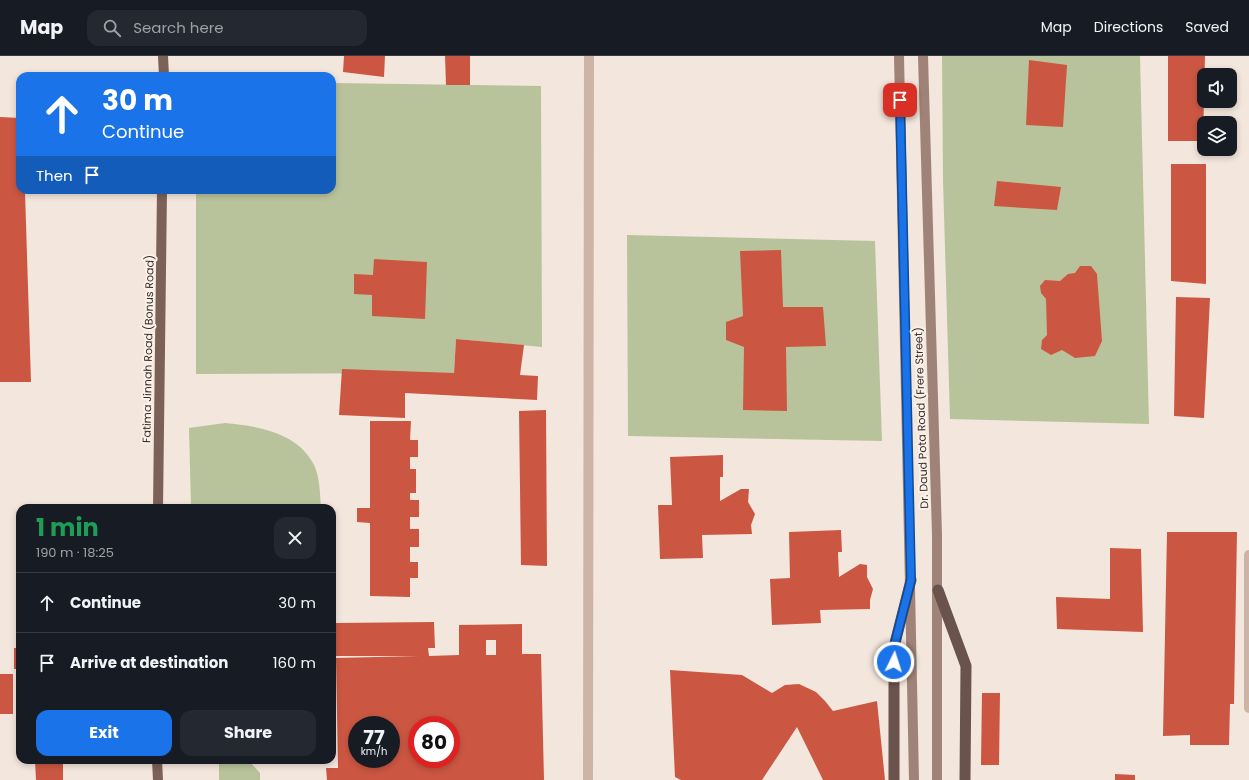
<!DOCTYPE html>
<meta charset="utf-8">
<style>
:root{--surface:#171b24;--page:#242831;--text:#f1f3f6;--muted:#9ea1a6;--line:#363941;--accent:#1a73e8}
body{margin:0;font-family:Poppins,sans-serif;background:var(--page);color:var(--text);height:100vh;display:flex;flex-direction:column;font-size:15px;white-space:nowrap}
*{box-sizing:border-box;margin:0}
p{font-size:13px;color:var(--muted)}
.icon{flex:none;width:22px;height:22px;fill:none;stroke:currentColor;stroke-width:2;stroke-linecap:round;stroke-linejoin:round}
.map{position:relative;flex:1;overflow:hidden}
.details{position:absolute;left:16px;top:448px;width:320px;height:260px;display:flex;flex-direction:column;background:var(--surface);border-radius:12px;box-shadow:0 2px 6px #0003}
.details>*{flex:none}
.guide{position:absolute;left:16px;top:16px;width:320px;height:122px;border-radius:12px;box-shadow:0 2px 6px #0003;background:#1a73e8;color:#fff;overflow:hidden}
.buttons{position:absolute;left:1197px;top:12px;display:grid;gap:8px}
.buttons a{display:grid;place-items:center;width:40px;height:40px;border-radius:8px;background:var(--surface);box-shadow:0 2px 6px #0003;font-size:20px}
.speed{position:absolute;left:348px;top:660px;display:flex;gap:8px;font-size:20px;font-weight:700;text-align:center}
.speed>*{display:grid;place-content:center;width:52px;height:52px;border-radius:50%;background:var(--surface);box-shadow:0 2px 6px #0003;line-height:1}
.speed small{font-size:10px;font-weight:400}
.speed .limit{border:6px solid #d22;background:#fff;color:#111}
.pin{position:absolute;display:grid;place-items:center;width:34px;height:34px;color:#fff;margin:-17px;border-radius:8px;box-shadow:0 2px 6px #0006}
.me{position:absolute;width:44px;margin:-22px;rotate:4deg;stroke-linejoin:round;filter:drop-shadow(0 0 3px #0008)}
.turn{display:flex;align-items:center;gap:14px;height:84px;padding:0 20px;font-size:18px}
.turn .icon{width:52px;height:52px;stroke-width:2.5}
.turn b{display:block;font-size:28px;line-height:34px}
.then{display:flex;align-items:center;height:38px;padding:0 20px;background:#0003;gap:8px;font-size:15px}
.round{display:grid;place-items:center;flex:none;width:42px;height:42px;border-radius:12px;background:var(--page)}
.summary{display:flex;align-items:center;justify-content:space-between;height:68px;padding:0 20px}
h1{font-size:24px;font-weight:700;line-height:30px;color:#1e9e55}
.cta{display:flex;gap:8px;margin-top:auto;padding:8px 20px}
.cta a{flex:1;height:46px;border-radius:12px;background:var(--accent);color:#fff;font-size:16px;font-weight:700;line-height:46px;text-align:center}
.cta a+a{background:var(--page);color:var(--text)}
ul{padding:0;list-style:none}
li{display:flex;align-items:center;gap:12px;height:60px;padding:0 20px;border-top:1px solid var(--line)}
li div{flex:1}
li b{display:block;font-size:15px}
li em{font-style:normal}
header{display:flex;align-items:center;gap:24px;box-sizing:border-box;height:56px;padding:0 20px;background:var(--surface);border-bottom:1px solid var(--line)}
header strong{font-size:19px}
nav{display:flex;gap:22px;margin-inline-start:auto;font-size:14px}
.search{width:280px;height:36px;background:var(--page);display:flex;align-items:center;gap:10px;box-sizing:border-box;padding:0 14px;border-radius:12px;color:var(--muted);font-size:15px}
.map>svg:first-child{display:block}
</style>
<header>
<strong>Map</strong>
<div class="search"><svg class="icon" aria-label="search" viewBox="0 0 24 24"><circle cx="10" cy="10" r="6"/><path d="M15 15l6 6"/></svg>Search here</div>
<nav><a>Map</a><a>Directions</a><a>Saved</a></nav>
</header>
<div class="map">
<svg width="1249" height="724" viewBox="0 0 1249 724">
<rect width="100%" height="100%" fill="#f3e6dc"/>
<g fill="#b9c39b">
<path d="M942 0H1140L1149 368 950 363 943 124Z"/>
<path d="M332 27 541 30 542 291 456 283 454 317 196 318V134H332Z"/>
<path d="M627 179 875 185 882 385 628 380Z"/>
<path d="M225 367C257 370 298 376 314 409 320 421 320 439 321 452H191L189 372Z"/>
<path d="M219 705H249L260 717V724H219Z"/>
</g>
<g fill="#cb5742" fill-rule="evenodd">
<path d="M344 0H385L384 21 343 16Z"/>
<path d="M445 0H470V29H446Z"/>
<path d="M1168 0H1205L1203 85H1168Z"/>
<path d="M1029 4 1067 9 1063 71 1026 69Z"/>
<path d="M0 61 20 62V134H54V136H25L31 326H0Z"/>
<path d="M1171 108H1206V228L1171 225Z"/>
<path d="M997 125 1061 131 1057 154 994 150Z"/>
<path d="M781 194 783 251H823L826 290 786 291 787 355 743 354 744 291 726 284V266L743 260 740 195Z"/>
<path d="M374 203 427 206 425 263 372 260V239L354 238V218L373 219Z"/>
<path d="M1080 210H1091L1097 218 1102 285 1095 300 1075 302 1062 294 1051 299 1041 293 1042 284 1047 279 1046 243 1041 237 1040 230 1045 224 1060 225 1068 218 1075 217Z"/>
<path d="M1176 241 1210 242 1204 362 1174 360Z"/>
<path d="M456 283 524 289 520 319 538 320 537 344 405 337V362L339 359 342 313 454 317Z"/>
<path d="M546 354 547 510 521 509 519 355Z"/>
<path d="M370 365H411L410 384H418V401H410V413H416V437H410V444H419V461H410V473H419V491H410V506H418V522H410V541L370 540V467L357 466V452H370Z"/>
<path d="M723 399V421H720V445L741 433H749L748 446 755 458 751 469 752 478 702 479 703 502 660 503 658 449H672L670 401Z"/>
<path d="M841 474 842 496H838L839 521 860 508 867 509V521L873 533 870 544V553L820 554 821 567 772 569 770 523 790 522 789 476Z"/>
<path d="M1167 476H1237L1234 648H1230L1229 689H1190V679L1163 680Z"/>
<path d="M1110 492 1141 493 1143 576 1057 573 1056 541 1110 543Z"/>
<path d="M434 566 435 592H428L429 600 459 599V569L522 568V598H541L544 724H327L326 712H338L336 602 419 600H336V567ZM486 584H496V599H486ZM357 669H391V703H357ZM417 669H451V703H417Z"/>
<rect x="14" y="592" width="6" height="21"/>
<path d="M670 614 742 619 772 637 785 629 799 628 816 636 825 645 833 655 877 645 885 724H823L797 671 762 724H681L675 721Z"/>
<rect x="0" y="618" width="13" height="40"/>
<path d="M982 637H1000L999 709H981Z"/>
<path d="M35 704H63V724H36Z"/>
<path d="M1115 718 1135 719V724H1115Z"/>
</g>
<g fill="none" stroke-linecap="round" stroke-linejoin="round">
<path stroke="#ccb5a7" stroke-width="10" d="M1249 499V652"/>
<path stroke="#ccb5a7" stroke-width="10" d="M588 724 589 0"/>
<g stroke="#a08378" stroke-width="10">
<path d="M899 0 914 724"/>
<path d="M923 0 937 479V724"/>
</g>
<g stroke="#7b6158" stroke-width="10">
<path d="M163 0 164 20"/>
<path d="M158 452 162 134"/>
<path d="M157 704 158 724"/>
</g>
<g stroke="#6a534c" stroke-width="11">
<path d="M938 534 966 610 965 724"/>
<path d="M894 724V591L911 524"/>
</g>
</g>
<g fill="none" stroke-linecap="round" stroke-linejoin="round">
<g stroke="#114b97" stroke-width="10">
<path id="route" d="M894 606V591L911 524 900 44"/>
</g>
<use href="#route" stroke="#1a73e8" stroke-width="7"/>
</g>
<g text-anchor="middle" dominant-baseline="central" stroke-width="4" stroke-linejoin="round" paint-order="stroke">
<g font-size="11" fill="#382c28" stroke="#faf1e9">
<text transform="translate(148 293) rotate(-89)">Fatima Jinnah Road (Bonus Road)</text>
<text transform="translate(921 362) rotate(-92)">Dr. Daud Pota Road (Frere Street)</text>
</g>
</g>
</svg>
<div class="buttons">
<a><svg class="icon" aria-label="sound" viewBox="0 0 24 24"><path d="M4 9h4l5-4v14l-5-4H4zM17 9q2 3 0 6"/></svg></a>
<a><svg class="icon" aria-label="layers" viewBox="0 0 24 24"><path d="M12 4l9 5-9 5-9-5zM3 14l9 5 9-5"/></svg></a>
</div>
<div class="speed"><div>77<small>km/h</small></div><div class="limit">80</div></div>
<div class="pin" style="left:900px;top:44px;background:#d93025"><svg class="icon" aria-label="arrive" viewBox="0 0 24 24"><path d="M6 21V4h12l-3 4 3 4H6"/></svg></div>
<svg class="me" style="left:894px;top:606px" viewBox="-20 -20 40 40"><circle r="17" fill="#1a73e8" stroke="#fff" stroke-width="3"/><path d="M0-11L8 9 0 5-8 9z" fill="#fff"/></svg>
<div class="guide">
<div class="turn"><svg class="icon" aria-label="ahead" viewBox="0 0 24 24"><path d="M12 20V5M6 11l6-6 6 6"/></svg><div><b>30 m</b>Continue</div></div>
<div class="then">Then<svg class="icon" aria-label="arrive" viewBox="0 0 24 24"><path d="M6 21V4h12l-3 4 3 4H6"/></svg></div>
</div>
<section class="details">
<div class="summary"><div><h1>1 min</h1><p>190 m · 18:25</p></div><a class="round"><svg class="icon" aria-label="close" viewBox="0 0 24 24"><path d="M6 6l12 12M18 6L6 18"/></svg></a></div>
<ul>
<li><svg class="icon" aria-label="ahead" viewBox="0 0 24 24"><path d="M12 20V5M6 11l6-6 6 6"/></svg><div><b>Continue</b></div><em>30 m</em></li>
<li><svg class="icon" aria-label="arrive" viewBox="0 0 24 24"><path d="M6 21V4h12l-3 4 3 4H6"/></svg><div><b>Arrive at destination</b></div><em>160 m</em></li>
</ul>
<div class="cta"><a>Exit</a><a>Share</a></div>
</section>
</div>
